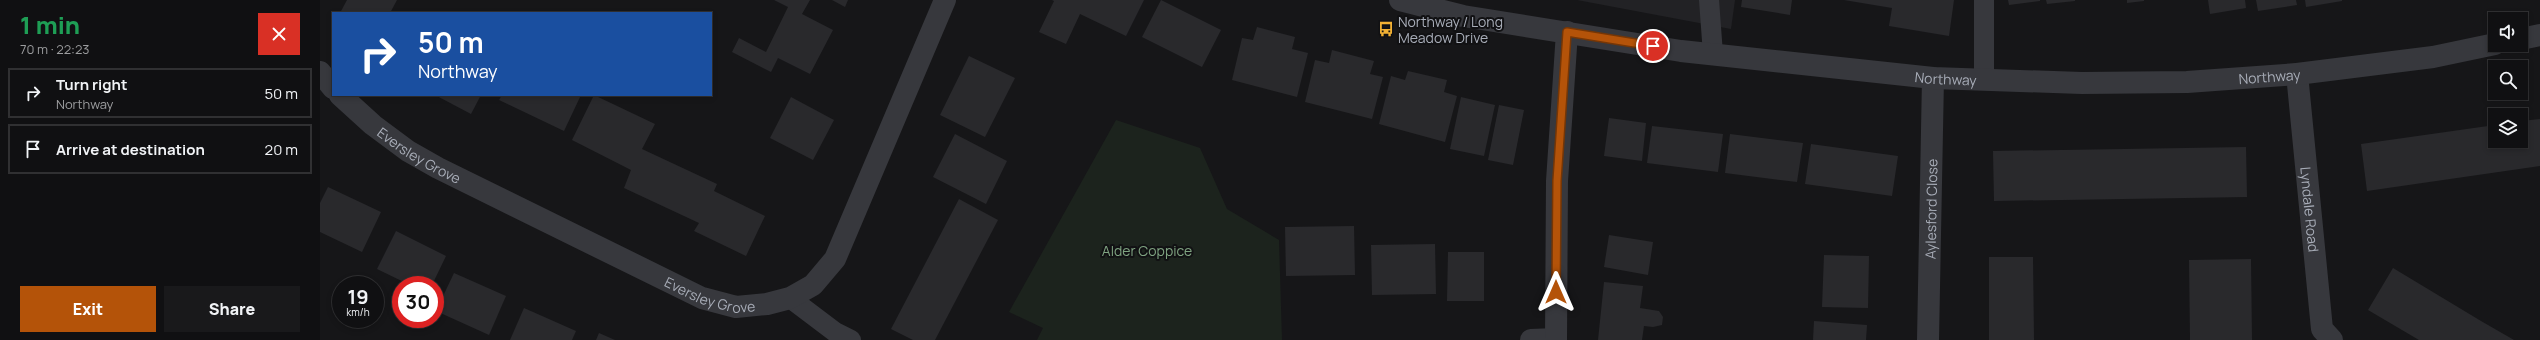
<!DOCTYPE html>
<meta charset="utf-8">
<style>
:root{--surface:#101012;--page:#19191b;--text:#f1f3f6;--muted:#9c9d9f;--line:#303032;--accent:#b45309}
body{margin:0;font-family:Manrope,sans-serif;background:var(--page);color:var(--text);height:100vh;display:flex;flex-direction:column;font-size:15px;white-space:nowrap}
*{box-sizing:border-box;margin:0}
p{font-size:13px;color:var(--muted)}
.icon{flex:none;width:22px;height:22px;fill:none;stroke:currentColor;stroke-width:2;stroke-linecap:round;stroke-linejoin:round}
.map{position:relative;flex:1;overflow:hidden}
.side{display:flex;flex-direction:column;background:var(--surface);width:320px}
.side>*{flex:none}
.hud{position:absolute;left:12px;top:12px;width:380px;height:84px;border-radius:0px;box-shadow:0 2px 6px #0003,0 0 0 1px var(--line);background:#1a4fa0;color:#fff;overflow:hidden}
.controls{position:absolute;left:2168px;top:12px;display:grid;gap:8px}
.controls a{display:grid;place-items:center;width:40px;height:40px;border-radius:0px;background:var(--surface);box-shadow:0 2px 6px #0003,0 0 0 1px var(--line);font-size:20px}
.speed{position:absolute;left:12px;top:276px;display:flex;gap:8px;font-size:20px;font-weight:700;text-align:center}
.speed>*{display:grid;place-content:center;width:52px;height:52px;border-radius:50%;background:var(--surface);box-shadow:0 2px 6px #0003,0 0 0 1px var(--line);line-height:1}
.speed small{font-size:10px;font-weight:400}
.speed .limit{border:6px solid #d22;background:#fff;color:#111}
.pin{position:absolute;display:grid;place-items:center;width:34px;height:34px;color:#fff;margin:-17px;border:2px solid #fff;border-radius:50%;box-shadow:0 1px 4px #0007}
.me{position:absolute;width:44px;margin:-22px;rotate:0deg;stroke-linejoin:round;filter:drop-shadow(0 0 3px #0008)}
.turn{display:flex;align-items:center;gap:14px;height:84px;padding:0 20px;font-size:18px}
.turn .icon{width:52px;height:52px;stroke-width:2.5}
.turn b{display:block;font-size:28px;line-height:34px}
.round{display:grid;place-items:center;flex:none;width:42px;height:42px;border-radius:0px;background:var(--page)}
.overview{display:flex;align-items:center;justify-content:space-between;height:68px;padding:0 20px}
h1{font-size:24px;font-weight:800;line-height:30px;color:#1e9e55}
.button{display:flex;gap:8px;margin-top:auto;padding:8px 20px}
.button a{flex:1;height:46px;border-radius:0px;background:var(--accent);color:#fff;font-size:16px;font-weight:800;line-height:46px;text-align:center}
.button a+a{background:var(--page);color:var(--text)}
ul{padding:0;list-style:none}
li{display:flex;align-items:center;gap:12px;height:50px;margin:0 8px 6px;padding:0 12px;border:2px solid var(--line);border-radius:0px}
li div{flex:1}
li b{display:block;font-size:15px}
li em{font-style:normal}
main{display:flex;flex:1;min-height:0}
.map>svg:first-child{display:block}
</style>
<main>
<section class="side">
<div class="overview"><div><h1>1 min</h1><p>70 m · 22:23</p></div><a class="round" style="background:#d93025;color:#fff"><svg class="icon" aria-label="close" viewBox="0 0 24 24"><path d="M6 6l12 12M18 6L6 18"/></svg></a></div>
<ul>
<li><svg class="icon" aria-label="right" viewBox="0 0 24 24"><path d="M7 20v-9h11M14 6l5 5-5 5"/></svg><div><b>Turn right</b><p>Northway</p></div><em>50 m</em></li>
<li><svg class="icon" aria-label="arrive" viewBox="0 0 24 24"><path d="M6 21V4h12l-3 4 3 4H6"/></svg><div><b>Arrive at destination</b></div><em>20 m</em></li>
</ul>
<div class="button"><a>Exit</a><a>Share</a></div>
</section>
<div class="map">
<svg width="2220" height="340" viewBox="0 0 2220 340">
<rect width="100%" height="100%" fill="#161618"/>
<path fill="#222225" d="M1257 0H1415L1411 29Z"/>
<path fill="#1c231d" d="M796 120 880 148 907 209 959 240 962 340H717L723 328 689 312Z"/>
<g fill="#29292c">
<path d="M27 0H77L70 13H20Z"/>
<path d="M454 0H490L482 14 513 30 490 74 458 58 451 72 412 52 419 38 446 52 468 7Z"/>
<path d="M512 0H528L525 7Z"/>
<path d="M732 0H824L806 36 760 14 746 44 719 32 734 1Z"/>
<path d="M841 0 901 30 882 67 822 37Z"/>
<path d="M1422 0H1472L1470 15 1421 7Z"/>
<path d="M1524 0H1634L1629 36 1569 26 1572 8Z"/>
<path d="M1688 0H1720V1L1689 5Z"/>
<path d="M1726 0H1755V1L1727 4Z"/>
<path d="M1807 0H1824V1L1807 3Z"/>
<path d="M1888 0H1925L1926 8 1890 14Z"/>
<path d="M1936 0H1976L1977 5 1938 11Z"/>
<path d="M1985 0H2022V1L1986 7Z"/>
<path d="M937 27 975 37 972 49 988 53 977 97 912 80 922 38 933 40Z"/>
<path d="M1012 50 1054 61 1050 74 1063 77 1052 119 985 102 995 60 1009 63Z"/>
<path d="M649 56 695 78 665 137 620 115Z"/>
<path d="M1088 71 1127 80 1124 92 1137 96 1125 142 1059 124 1071 76 1085 80Z"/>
<path d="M115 95H161L151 114Z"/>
<path d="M182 95H261L244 131 179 100Z"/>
<path d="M274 95 335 124 322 149 397 184 394 191 445 216 426 256 374 231 379 223 304 188 311 170 252 140Z"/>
<path d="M471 97 514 120 493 160 450 138Z"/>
<path d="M1141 97 1175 105 1164 156 1130 149Z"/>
<path d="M1179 105 1204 110 1193 165 1168 160Z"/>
<path d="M1289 118 1326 123 1322 161 1284 156Z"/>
<path d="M2220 119V166L2047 191 2041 144 2175 125V141H2201V121Z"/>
<path d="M1332 126 1403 134 1398 172 1327 163Z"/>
<path d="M635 134 687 161 666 204 613 177Z"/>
<path d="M1410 134 1483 143 1477 182 1405 173Z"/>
<path d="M1491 144 1578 156 1572 196 1485 184Z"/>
<path d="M1926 147 1927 197 1674 201 1673 151Z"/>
<path d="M8 187 61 212 42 252 0 232V203Z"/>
<path d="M639 199 678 220 615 340H593L571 329Z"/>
<path d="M1034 226 1035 275 966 276 965 227Z"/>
<path d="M76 231 126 256 112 285H90L57 269Z"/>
<path d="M1289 235 1333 242 1328 275 1284 267Z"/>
<path d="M1115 244 1116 294 1052 295 1051 245Z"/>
<path d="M1128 252H1164V301H1127Z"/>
<path d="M1504 255 1549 256 1548 308 1502 307Z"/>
<path d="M1669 257H1713L1714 340H1669Z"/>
<path d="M1931 259 1932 340H1870L1869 260Z"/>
<path d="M2073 268 2161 321 2194 340H2099L2048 310Z"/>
<path d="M134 273 186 296 169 335 116 311Z"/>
<path d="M1284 282 1323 286 1320 308 1339 311 1343 317 1342 325 1333 327 1324 326 1322 340H1278Z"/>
<path d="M204 308 256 331 252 340H190Z"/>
<path d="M1494 321 1547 325 1546 340H1493Z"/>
<path d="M279 333 295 340H276Z"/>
</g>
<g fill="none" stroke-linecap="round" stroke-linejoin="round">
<g stroke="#37383d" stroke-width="20">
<path d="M1389 0 1393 54"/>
<path d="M1664 80V0"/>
<path d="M470 298 515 332 531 340"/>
</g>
<g stroke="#37383d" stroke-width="22">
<path d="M0 72 13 88"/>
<path id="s1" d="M1977 74 2002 329 2012 340"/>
<path id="s2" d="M20 95 53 125 88 151 118 168 382 298 416 307 447 304 470 298 493 285 515 259 625 0"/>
<path d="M1211 340 1236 339"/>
<path d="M1236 340 1237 181 1247 32"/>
<path id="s3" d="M1608 340 1613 78"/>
</g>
<g stroke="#37383d" stroke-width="22">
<path id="s4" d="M1080 0 1143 16 1361 51 1613 78 1762 83 1867 82 1977 74 2113 57 2175 44"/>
<path d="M2201 39 2220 35"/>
</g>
</g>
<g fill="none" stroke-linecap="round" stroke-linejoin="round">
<g stroke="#753606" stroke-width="10">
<path id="route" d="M1236 292 1237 181 1247 32 1333 46"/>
</g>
<use href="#route" stroke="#b45309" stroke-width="7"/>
</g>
<defs>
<g id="bus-bare" transform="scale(1.2)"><path d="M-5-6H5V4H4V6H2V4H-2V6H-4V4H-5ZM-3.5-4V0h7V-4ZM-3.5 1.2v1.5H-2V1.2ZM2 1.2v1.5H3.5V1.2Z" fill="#f2b134" stroke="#111113" stroke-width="2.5" paint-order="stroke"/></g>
</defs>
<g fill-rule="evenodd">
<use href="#bus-bare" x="1066" y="29"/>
</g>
<g text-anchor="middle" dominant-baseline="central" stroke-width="4" stroke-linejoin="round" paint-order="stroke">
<g font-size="14" fill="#a8adb8" stroke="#111113" text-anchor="start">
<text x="1078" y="21">Northway / Long<tspan x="1078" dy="16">Meadow Drive</tspan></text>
</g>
<g font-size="14" fill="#a8adb8" stroke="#111113">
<text stroke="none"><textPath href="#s4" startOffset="876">Northway</textPath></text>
<text stroke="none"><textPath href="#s4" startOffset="552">Northway</textPath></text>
<text stroke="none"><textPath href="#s2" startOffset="100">Eversley Grove</textPath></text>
<text stroke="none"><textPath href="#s3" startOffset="131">Aylesford Close</textPath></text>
<text stroke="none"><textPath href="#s1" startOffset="136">Lyndale Road</textPath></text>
<text stroke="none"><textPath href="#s2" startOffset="424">Eversley Grove</textPath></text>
</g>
<g font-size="14" fill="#7fa381" stroke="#111113">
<text x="827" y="250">Alder Coppice</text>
</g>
</g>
</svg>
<div class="controls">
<a><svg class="icon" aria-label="sound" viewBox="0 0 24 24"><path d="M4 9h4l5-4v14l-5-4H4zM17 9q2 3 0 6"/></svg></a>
<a><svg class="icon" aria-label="search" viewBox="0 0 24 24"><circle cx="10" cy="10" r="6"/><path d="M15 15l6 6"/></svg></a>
<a><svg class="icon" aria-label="layers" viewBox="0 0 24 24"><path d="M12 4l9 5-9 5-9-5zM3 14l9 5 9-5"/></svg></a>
</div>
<div class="speed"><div>19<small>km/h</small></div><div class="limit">30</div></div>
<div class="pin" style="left:1333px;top:46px;background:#d93025"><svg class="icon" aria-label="arrive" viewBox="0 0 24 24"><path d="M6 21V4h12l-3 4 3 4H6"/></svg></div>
<svg class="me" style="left:1236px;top:292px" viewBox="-20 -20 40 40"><path d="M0-17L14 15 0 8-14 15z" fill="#b45309" stroke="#fff" stroke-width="4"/></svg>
<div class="hud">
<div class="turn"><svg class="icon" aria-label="right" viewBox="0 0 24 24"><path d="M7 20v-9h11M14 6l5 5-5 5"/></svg><div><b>50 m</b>Northway</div></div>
</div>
</div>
</main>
